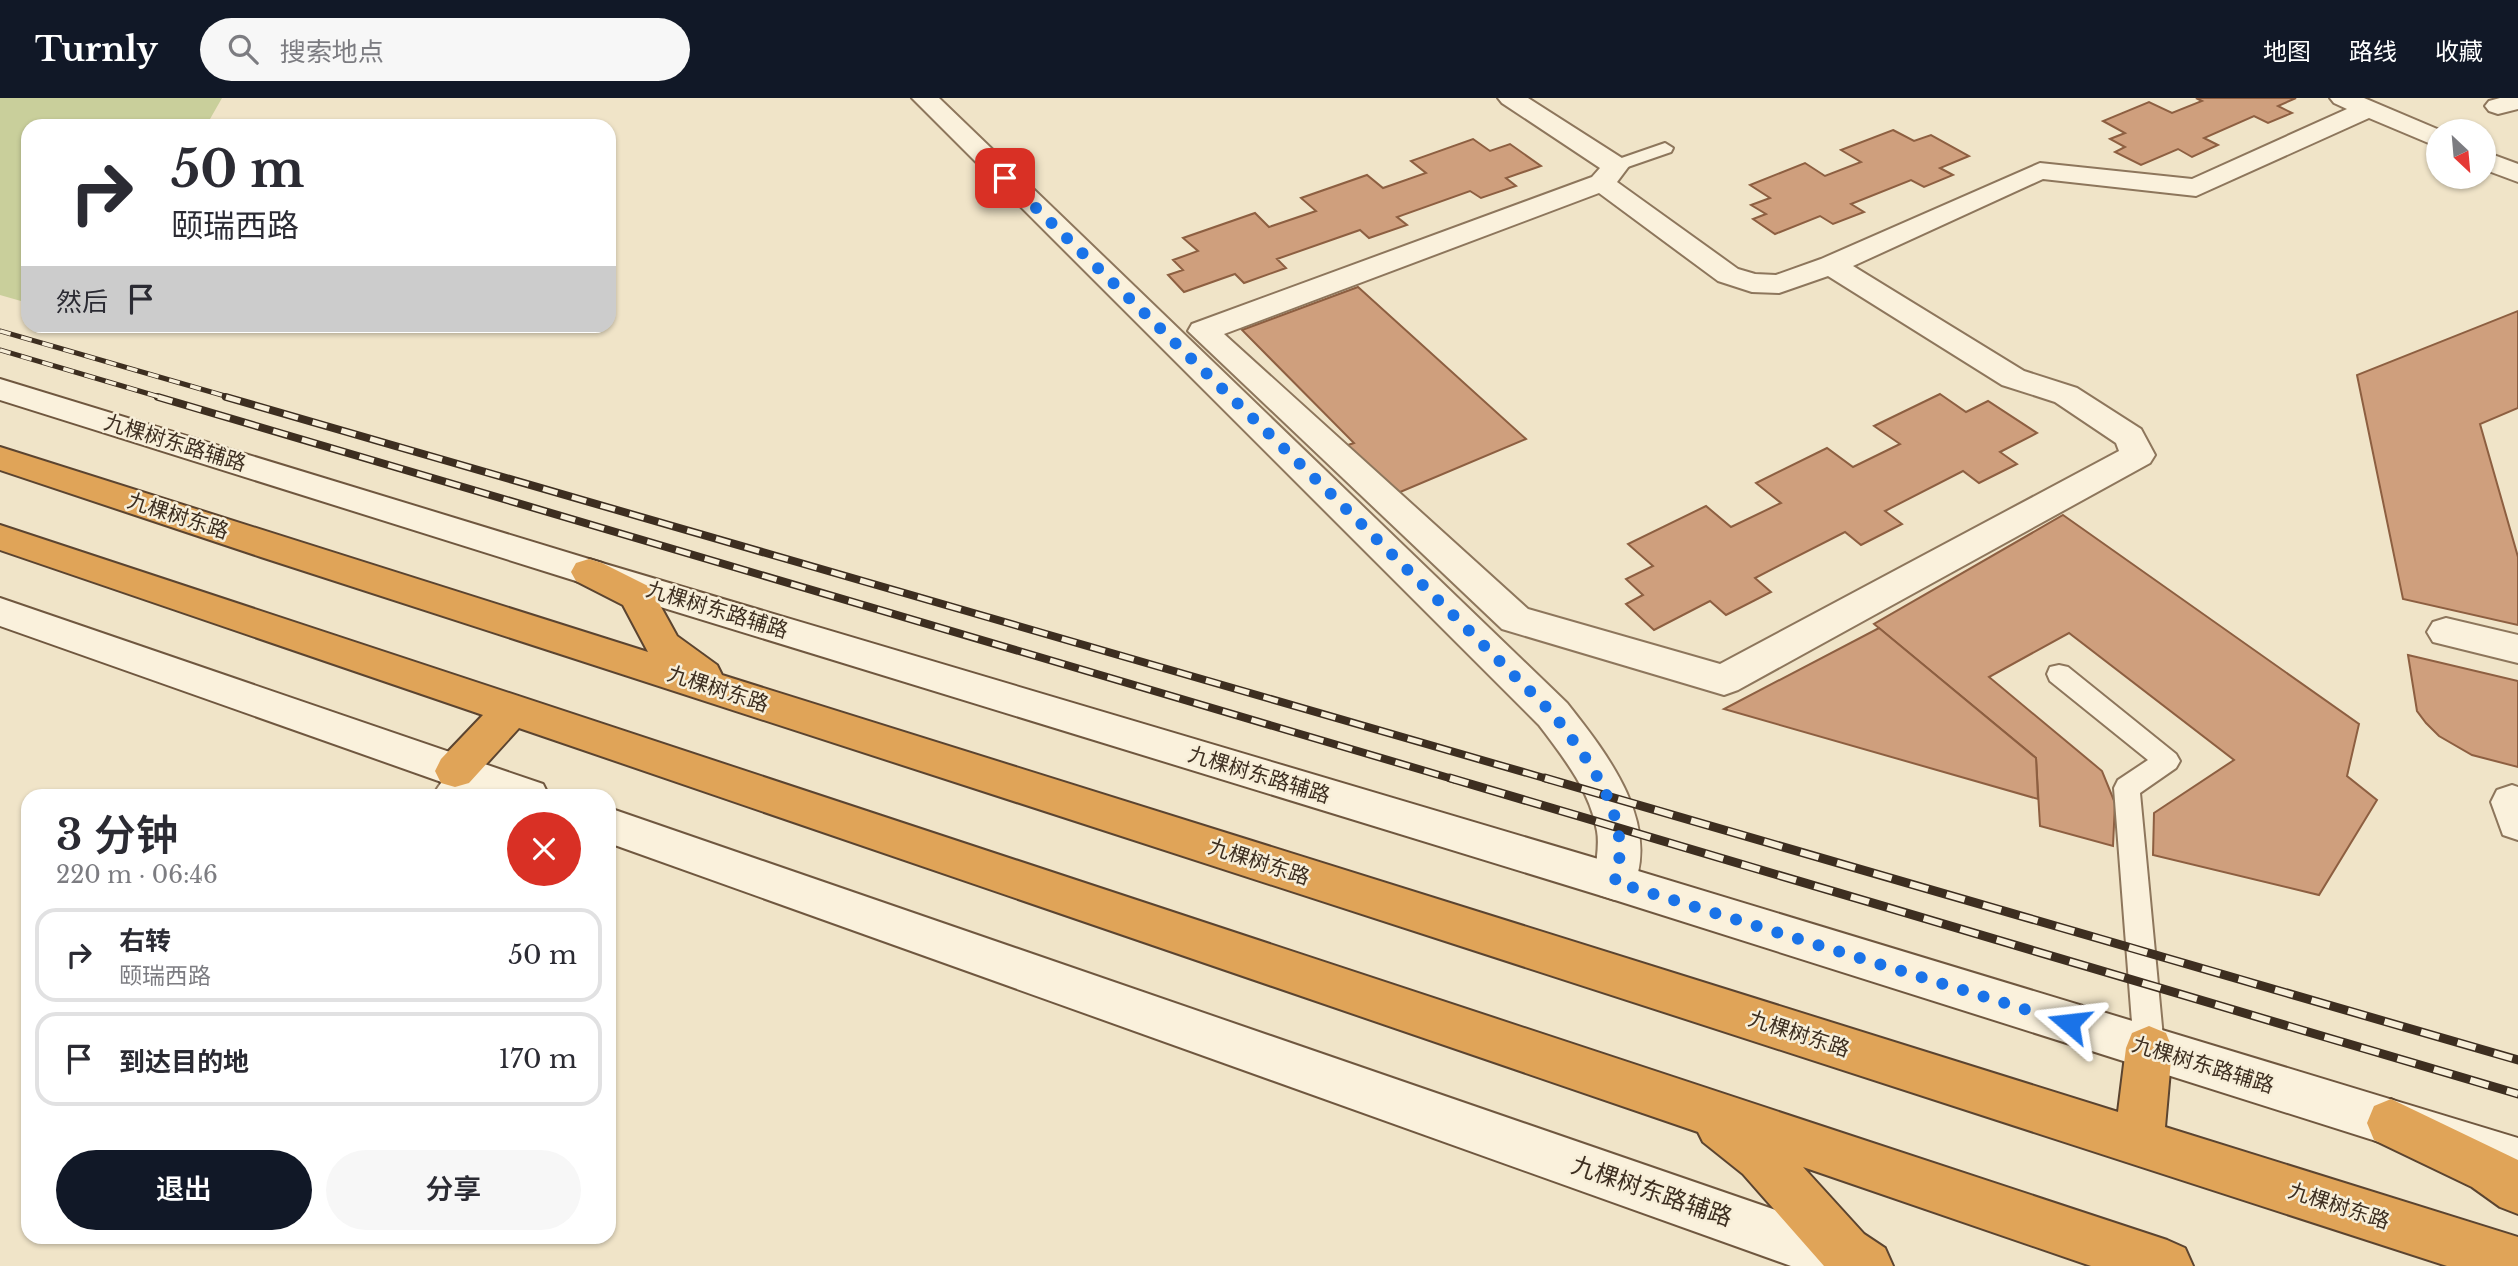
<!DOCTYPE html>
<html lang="zh">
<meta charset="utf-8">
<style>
:root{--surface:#fff;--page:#f7f7f7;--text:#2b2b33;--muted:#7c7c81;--line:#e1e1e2;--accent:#111827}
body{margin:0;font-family:"Libre Baskerville","Noto Sans SC",serif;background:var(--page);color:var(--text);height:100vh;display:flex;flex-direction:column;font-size:26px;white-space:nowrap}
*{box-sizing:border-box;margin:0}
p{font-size:23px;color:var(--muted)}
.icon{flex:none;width:38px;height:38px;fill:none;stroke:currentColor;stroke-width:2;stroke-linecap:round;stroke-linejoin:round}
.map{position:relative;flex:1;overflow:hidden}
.sheet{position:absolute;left:21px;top:691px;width:595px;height:455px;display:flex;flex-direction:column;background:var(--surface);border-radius:21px;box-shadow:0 2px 5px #0004}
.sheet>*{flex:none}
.top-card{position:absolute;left:21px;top:21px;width:595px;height:214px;border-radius:21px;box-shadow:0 2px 5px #0004;background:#fff;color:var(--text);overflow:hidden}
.needle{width:46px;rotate:154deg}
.tools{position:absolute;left:2426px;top:21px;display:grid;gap:14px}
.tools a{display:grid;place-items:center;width:70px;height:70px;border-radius:50%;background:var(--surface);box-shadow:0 2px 5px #0004;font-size:35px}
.pin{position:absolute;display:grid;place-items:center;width:60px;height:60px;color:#fff;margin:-30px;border-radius:14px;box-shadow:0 4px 10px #0006}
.me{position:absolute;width:77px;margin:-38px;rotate:287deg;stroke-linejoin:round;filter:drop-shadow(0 0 5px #0008)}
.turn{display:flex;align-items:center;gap:24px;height:147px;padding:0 35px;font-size:32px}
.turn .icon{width:91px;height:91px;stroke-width:2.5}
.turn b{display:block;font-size:49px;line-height:60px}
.then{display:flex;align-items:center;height:66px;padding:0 35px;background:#0003;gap:14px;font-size:26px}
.round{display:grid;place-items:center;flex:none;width:74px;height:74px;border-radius:37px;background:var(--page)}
.summary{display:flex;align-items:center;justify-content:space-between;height:119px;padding:0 35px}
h1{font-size:42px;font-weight:600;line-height:52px}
.primary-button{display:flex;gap:14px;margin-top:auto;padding:14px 35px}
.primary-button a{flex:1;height:80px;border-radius:42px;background:var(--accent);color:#fff;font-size:28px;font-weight:600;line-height:80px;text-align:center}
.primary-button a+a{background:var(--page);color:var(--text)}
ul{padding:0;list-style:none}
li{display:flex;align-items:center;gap:21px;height:94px;margin:0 14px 10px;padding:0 21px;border:4px solid var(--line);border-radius:21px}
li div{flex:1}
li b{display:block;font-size:26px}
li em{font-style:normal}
header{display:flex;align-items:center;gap:42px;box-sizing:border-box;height:98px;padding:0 35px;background:var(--accent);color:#fff}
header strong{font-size:33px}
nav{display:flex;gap:38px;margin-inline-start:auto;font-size:24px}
.search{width:490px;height:63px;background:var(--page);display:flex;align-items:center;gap:18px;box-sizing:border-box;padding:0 24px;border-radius:38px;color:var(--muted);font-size:26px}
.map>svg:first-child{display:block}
</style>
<header>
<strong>Turnly</strong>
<div class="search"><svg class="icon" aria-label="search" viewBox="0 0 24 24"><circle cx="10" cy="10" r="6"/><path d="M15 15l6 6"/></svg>搜索地点</div>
<nav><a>地图</a><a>路线</a><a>收藏</a></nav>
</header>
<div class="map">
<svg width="2518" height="1168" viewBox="0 0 2518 1168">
<rect width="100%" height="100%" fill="#f0e4c8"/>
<path fill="#c9cf9b" d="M0 0H222L206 28H28V205L0 197Z"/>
<g fill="#cf9f7d" stroke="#8d5f41" stroke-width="2">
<path d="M2196 0H2296L2278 8 2292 15 2268 25 2254 18 2204 40 2218 47 2192 59 2178 51 2141 67 2115 54 2125 49 2110 41 2125 35 2103 23 2149 4 2172 15 2202 3Z"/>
<path d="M1893 32 1914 43 1931 37 1969 58 1940 70 1953 77 1924 89 1911 82 1851 106 1864 114 1833 126 1820 118 1775 136 1753 121 1766 116 1751 107 1770 100 1750 87 1805 65 1825 78 1861 64 1841 52Z"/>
<path d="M1473 41 1490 53 1510 46 1541 68 1506 80 1516 88 1481 100 1470 93 1397 119 1407 127 1369 140 1360 132 1277 161 1286 170 1244 185 1235 176 1184 194 1168 177 1183 172 1173 162 1198 153 1183 140 1255 115 1269 129 1316 113 1301 100 1367 77 1383 90 1426 75 1411 63Z"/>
<path d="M1358 189 1526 341 1393 397 1345 348 1354 345 1242 232Z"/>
<path d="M2518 213V310L2480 326 2518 459V527L2403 501 2357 277Z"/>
<path d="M1940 296 1966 314 1988 303 2037 335 2000 354 2017 366 1979 385 1963 373 1885 413 1902 426 1861 447 1845 434 1755 480 1771 494 1726 517 1710 503 1654 532 1626 506 1643 497 1626 481 1653 468 1628 446 1706 408 1731 429 1781 405 1756 385 1827 350 1853 369 1900 346 1874 328Z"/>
<path d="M2063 417 2359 626 2347 678 2377 702 2319 797 2153 757 2154 715 2234 662 2069 535 1989 579 2102 673 2115 705 2113 748 2040 728 2036 660 1874 526Z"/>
<path d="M1879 530 2036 660 2038 701 1724 611Z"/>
<path d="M2408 557 2518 583V669L2472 657 2439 638 2426 625 2417 613Z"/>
</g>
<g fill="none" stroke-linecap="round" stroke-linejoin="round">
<g stroke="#8d765c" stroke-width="4">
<g id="lane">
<path d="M1665 45 1673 50 1671 54 1616 73 1608 68 1610 64Z"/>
<path d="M2059 567 2068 569 2176 656 2180 663 2176 670 2140 695 2164 950 2160 960 2149 964 2138 960 2134 950 2114 690 2118 682 2148 662 2050 583 2047 576 2050 569Z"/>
<path d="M466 667 475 670 479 677 462 698H433C439 685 452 671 466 667Z"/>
</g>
</g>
<g stroke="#8d765c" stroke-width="4">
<g id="street">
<path d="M912 0H939L1567 605C1608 657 1664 728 1630 797L1615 802 1600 797C1590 777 1601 755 1597 733 1590 692 1563 659 1539 627Z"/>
<path d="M1498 0H1528L1625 62 1629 68 1617 84 1738 171 1755 176 1776 177 1821 161 2040 65 2192 81 2347 11 2334 5 2330 0H2364L2442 33H2438V49L2369 20 2196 98 2043 81 1853 168 2024 273 2077 290 2141 331 2155 357 2150 365 1738 592 1724 597 1502 531 1188 233 1192 226 1592 79 1600 70 1502 5ZM1599 95 1718 183 1752 194 1779 195 1828 178 2002 287 2055 304 2116 345 2119 353 1720 566 1528 511 1224 236Z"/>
<path d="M2500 0H2518V11L2498 16 2489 13 2485 8 2489 3Z"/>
<path d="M2483 53 2518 66V84L2483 71Z"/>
<path d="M2446 520 2518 537V565L2433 544 2427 534 2433 524Z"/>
<path d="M2512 687 2518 689V742L2503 737 2491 704 2497 692Z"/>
</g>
</g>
<g stroke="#6f573f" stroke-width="4">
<g id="secondary">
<path d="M0 281 602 465 1615 766 2518 1040V1088L1615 802 576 483 0 302Z"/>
<path d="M0 500 543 686 549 698H481L0 528Z"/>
<path d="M609 710 1863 1142 1881 1150 1889 1168H1791L609 745Z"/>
</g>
</g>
<g stroke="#5b4430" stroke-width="4">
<g id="highway">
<path d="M0 349 648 554 623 507 576 483 571 474 576 465 589 461 602 465 650 489 677 538 717 567 722 577 2118 1014 2126 950 2132 935 2149 928 2166 935 2172 950 2165 1029 2518 1139V1168H2447L261 459 0 372Z"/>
<path d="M0 427 2167 1142 2185 1150 2193 1168H2091L1803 1069 1864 1136 1885 1150 1893 1168H1824L1743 1076 1703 1044 1698 1034 519 630 469 685 455 689 441 685 435 673 441 661 483 617 0 452Z"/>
<path d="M2391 1001 2518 1062V1116L2500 1109 2472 1089 2374 1042 2367 1025 2374 1008Z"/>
</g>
</g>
<use href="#lane" fill="#faf1dc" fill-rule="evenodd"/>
<use href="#street" fill="#faf1dc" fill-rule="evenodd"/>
<use href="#secondary" fill="#faf1dc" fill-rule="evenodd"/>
<use href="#highway" fill="#e0a458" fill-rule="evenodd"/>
<g stroke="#3d2e20" stroke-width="5">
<g id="rail-far2">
<path d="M0 233 232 300"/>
<path d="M0 252 163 300"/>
</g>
</g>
<g stroke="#3d2e20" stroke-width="8">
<g id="rail-far1">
<path d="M158 299 1456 682"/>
<path d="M226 299 1551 682"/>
</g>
</g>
<g stroke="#3d2e20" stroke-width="9">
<g id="rail">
<path d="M1450 680 2518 996"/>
<path d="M1545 680 2518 962"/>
</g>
</g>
<use href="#rail-far2" stroke="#f7eed8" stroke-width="3.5" stroke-dasharray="11" stroke-linecap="butt"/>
<use href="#rail-far1" stroke="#f7eed8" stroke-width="5" stroke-dasharray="15" stroke-linecap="butt"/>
<use href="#rail" stroke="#f7eed8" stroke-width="6" stroke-dasharray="19" stroke-linecap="butt"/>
</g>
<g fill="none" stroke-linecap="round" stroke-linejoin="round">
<path stroke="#1a73e8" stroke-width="12" stroke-dasharray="0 21.6" d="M1005 80 1332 397 1553 616C1583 655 1619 700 1620 752 1620 762 1616 774 1615 784L2069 925"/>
</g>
<g text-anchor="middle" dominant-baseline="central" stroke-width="5" stroke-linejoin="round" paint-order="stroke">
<g font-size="21" fill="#3d2e20" stroke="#f7eed8">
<text transform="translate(175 345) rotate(17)">九棵树东路辅路</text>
<text transform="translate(178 418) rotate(18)">九棵树东路</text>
<text transform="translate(717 512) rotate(17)">九棵树东路辅路</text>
<text transform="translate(718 591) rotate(18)">九棵树东路</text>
<text transform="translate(1259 677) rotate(17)">九棵树东路辅路</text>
<text transform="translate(1259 764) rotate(18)">九棵树东路</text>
<text transform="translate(1799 936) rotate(18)">九棵树东路</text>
<text transform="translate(2203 967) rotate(17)">九棵树东路辅路</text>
<text transform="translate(2339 1108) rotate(18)">九棵树东路</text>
</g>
<g font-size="24" fill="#3d2e20" stroke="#f7eed8">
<text transform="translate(1652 1093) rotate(19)">九棵树东路辅路</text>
</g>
</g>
</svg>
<div class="tools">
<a><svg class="needle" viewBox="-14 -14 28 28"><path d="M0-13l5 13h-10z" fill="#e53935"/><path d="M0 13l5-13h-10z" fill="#7c7c81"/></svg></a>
</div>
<div class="pin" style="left:1005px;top:80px;background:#d93025"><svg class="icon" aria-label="arrive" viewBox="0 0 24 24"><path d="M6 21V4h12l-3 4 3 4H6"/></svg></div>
<svg class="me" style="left:2069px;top:925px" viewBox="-20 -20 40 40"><path d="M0-17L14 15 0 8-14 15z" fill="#1a73e8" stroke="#fff" stroke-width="4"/></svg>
<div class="top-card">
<div class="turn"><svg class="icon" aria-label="right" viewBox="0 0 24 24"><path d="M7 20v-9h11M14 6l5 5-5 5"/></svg><div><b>50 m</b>颐瑞西路</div></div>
<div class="then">然后<svg class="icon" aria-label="arrive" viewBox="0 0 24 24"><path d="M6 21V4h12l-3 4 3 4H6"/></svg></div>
</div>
<section class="sheet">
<div class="summary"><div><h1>3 分钟</h1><p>220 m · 06:46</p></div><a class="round" style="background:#d93025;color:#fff"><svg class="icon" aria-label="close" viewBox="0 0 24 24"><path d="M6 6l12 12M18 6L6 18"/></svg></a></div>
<ul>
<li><svg class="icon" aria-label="right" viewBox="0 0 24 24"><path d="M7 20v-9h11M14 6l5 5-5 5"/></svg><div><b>右转</b><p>颐瑞西路</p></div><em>50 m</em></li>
<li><svg class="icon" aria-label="arrive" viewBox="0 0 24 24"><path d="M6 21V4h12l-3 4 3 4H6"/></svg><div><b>到达目的地</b></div><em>170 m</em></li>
</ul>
<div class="primary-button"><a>退出</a><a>分享</a></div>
</section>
</div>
